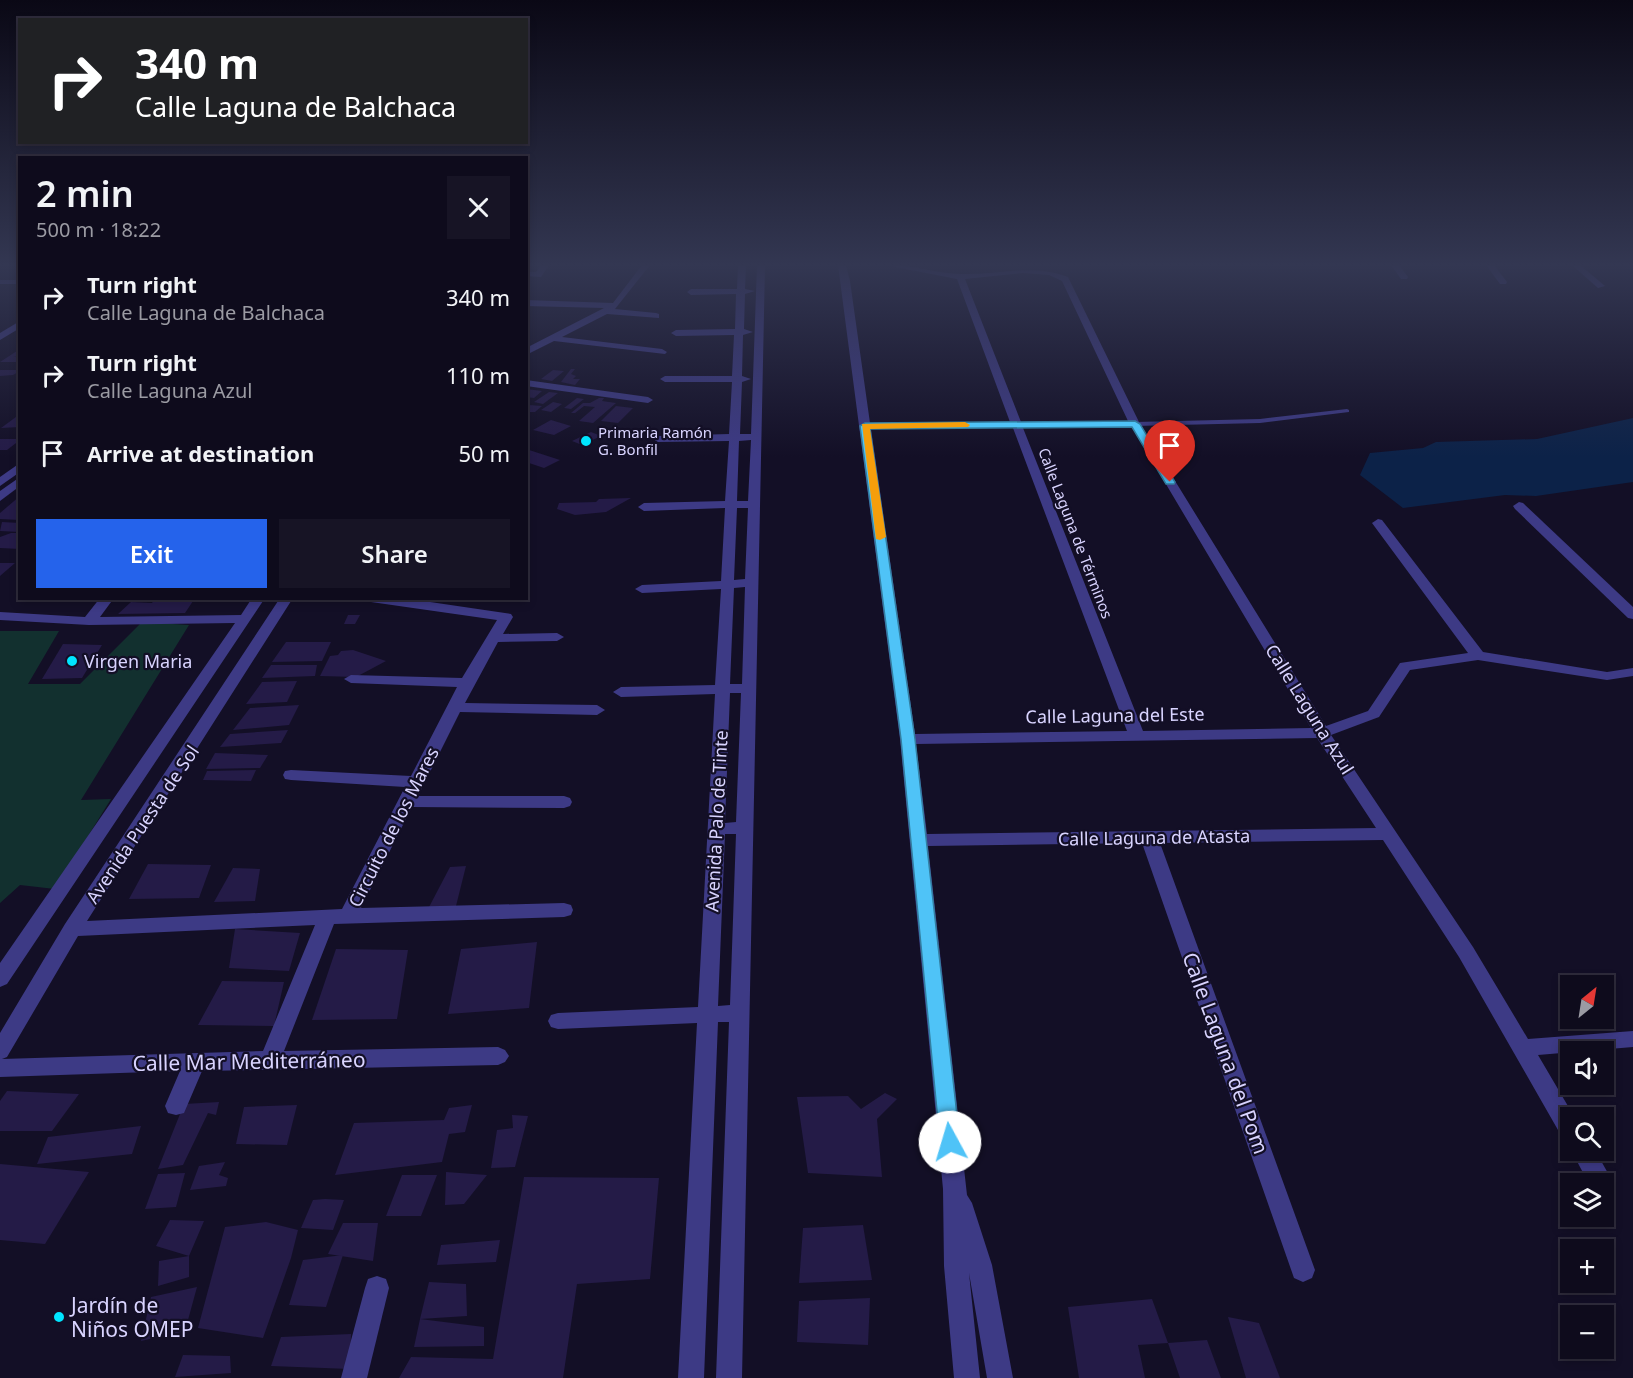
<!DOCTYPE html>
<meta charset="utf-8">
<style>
:root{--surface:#0e0b1c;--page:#171425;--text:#f1f3f6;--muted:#9b9ba3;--line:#2e2b3b;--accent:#2563eb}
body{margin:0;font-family:"Noto Sans",sans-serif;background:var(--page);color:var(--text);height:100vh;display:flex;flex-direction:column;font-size:22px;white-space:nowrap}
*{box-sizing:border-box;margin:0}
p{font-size:20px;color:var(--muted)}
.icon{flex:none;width:33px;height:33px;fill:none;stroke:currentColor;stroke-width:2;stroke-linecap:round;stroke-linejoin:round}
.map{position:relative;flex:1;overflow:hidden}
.panel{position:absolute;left:18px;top:156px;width:510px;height:444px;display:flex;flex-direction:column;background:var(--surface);border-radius:0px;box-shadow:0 3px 9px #0003,0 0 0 2px var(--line)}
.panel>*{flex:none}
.banner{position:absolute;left:18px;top:18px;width:510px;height:126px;border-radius:0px;box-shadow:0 3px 9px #0003,0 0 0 2px var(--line);background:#202124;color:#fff;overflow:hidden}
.needle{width:39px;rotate:30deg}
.controls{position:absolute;left:1560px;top:975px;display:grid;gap:12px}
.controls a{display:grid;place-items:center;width:54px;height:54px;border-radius:0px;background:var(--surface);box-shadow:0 3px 9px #0003,0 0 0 2px var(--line);font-size:30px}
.pin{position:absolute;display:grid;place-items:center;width:51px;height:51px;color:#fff;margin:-62px -26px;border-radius:50% 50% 50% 0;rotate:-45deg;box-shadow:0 0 6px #0007}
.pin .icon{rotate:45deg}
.me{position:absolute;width:66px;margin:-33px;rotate:354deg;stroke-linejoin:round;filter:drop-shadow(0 0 4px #0008)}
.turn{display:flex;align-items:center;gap:21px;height:126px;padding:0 18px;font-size:27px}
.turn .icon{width:78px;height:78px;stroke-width:2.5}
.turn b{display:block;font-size:42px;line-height:51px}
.round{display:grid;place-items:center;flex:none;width:63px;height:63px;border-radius:0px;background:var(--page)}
.summary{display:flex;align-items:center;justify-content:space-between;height:102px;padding:0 18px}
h1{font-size:36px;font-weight:600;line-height:45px}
.button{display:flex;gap:12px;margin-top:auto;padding:12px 18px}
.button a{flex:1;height:69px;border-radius:0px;background:var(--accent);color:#fff;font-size:24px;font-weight:600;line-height:69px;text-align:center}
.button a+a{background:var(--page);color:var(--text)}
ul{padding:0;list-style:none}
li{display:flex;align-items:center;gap:18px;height:78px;padding:0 18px}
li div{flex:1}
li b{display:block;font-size:22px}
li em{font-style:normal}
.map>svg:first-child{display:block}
</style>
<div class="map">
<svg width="1633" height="1378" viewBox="0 0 1633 1378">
<rect width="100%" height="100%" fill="#130f26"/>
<path fill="#12302f" d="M142 622 189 625 81 800 111 799 55 889 20 885 0 903V631H59L28 684H80Z"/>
<path fill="#0c2248" d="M1633 418V482L1536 496 1505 495 1403 508 1360 475 1370 453 1423 448 1436 442 1537 439Z"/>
<g fill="#241b47">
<path d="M20 349V356L13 357H20V362H0Z"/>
<path d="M571 369H575L571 374 576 376 573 379H580L575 385 561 382Z"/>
<path d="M0 370H20V371L13 375 0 376Z"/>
<path d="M553 370 564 371 552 381 541 379Z"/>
<path d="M526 389 542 391 534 398 526 397Z"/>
<path d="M549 392 558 393 543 404 534 402Z"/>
<path d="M577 398 584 399 571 409 564 408Z"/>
<path d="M599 398H604L602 401 616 403 593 423 579 421 595 407 584 406 575 413H571L583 403H590Z"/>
<path d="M553 402 562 404 551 412 541 410Z"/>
<path d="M529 405 542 406 535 412H526Z"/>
<path d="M616 406 633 408 618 423 601 421Z"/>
<path d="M20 414V427L1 428Z"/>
<path d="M551 420 571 426 554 435 533 430Z"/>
<path d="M591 432 601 436 582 445 572 441Z"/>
<path d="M0 439H20V440L7 450H0Z"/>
<path d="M526 449 560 460 544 468 526 462Z"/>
<path d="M20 496V520L0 519V513Z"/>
<path d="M631 498 606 512 575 515 557 509 559 503 596 502 599 499Z"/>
<path d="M2 522 20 523V532L0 531Z"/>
<path d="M11 533H20V549L0 548V537Z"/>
<path d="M0 563H15L0 576Z"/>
<path d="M155 598H195L185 613 118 614 131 602 152 603Z"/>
<path d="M348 615H360L355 624H344Z"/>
<path d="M286 642H331L322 661 272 662Z"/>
<path d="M63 644 102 645 82 678 42 679Z"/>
<path d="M353 650 386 661 356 677 320 676 330 656 338 655 341 651Z"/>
<path d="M271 665H317L315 676 262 678Z"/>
<path d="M297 681 287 702 246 704 262 682Z"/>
<path d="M299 705 289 725 233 730 250 708Z"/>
<path d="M288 730 281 743 220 747 230 734Z"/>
<path d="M215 753 268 755 260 768 206 769Z"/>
<path d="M256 770 251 781 203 780 207 771Z"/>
<path d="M148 864 211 865 199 898 129 899Z"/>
<path d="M466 866 455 910 428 909 450 867Z"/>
<path d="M233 868 260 869 255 901 214 902Z"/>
<path d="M235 929 300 933 289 971 229 968Z"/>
<path d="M537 942 529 1008 448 1014 461 949Z"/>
<path d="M336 949 408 950 397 1019 312 1020Z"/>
<path d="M222 981 284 982 274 1026 198 1025Z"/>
<path d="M7 1091 79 1094 52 1131H0V1101Z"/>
<path d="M885 1093 897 1099 877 1119 882 1177 808 1173 797 1097 848 1096 861 1109Z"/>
<path d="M219 1102 216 1115 208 1113 183 1165 158 1169 184 1104Z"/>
<path d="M297 1105 287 1145 236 1144 244 1107Z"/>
<path d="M472 1105 465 1132 449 1134 442 1162 335 1175 354 1123 444 1120 449 1108Z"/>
<path d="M512 1115 528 1116 515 1167 491 1168 497 1130 513 1128Z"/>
<path d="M141 1126 132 1154 37 1164 48 1137Z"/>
<path d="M225 1162 219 1175 228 1178 226 1186 190 1190 199 1166Z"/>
<path d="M0 1164 89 1172 45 1244 0 1240Z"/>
<path d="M446 1172 487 1175 464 1204 445 1205Z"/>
<path d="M185 1173 176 1207 145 1209 158 1174Z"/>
<path d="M402 1175H437L421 1216H386Z"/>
<path d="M524 1177 659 1178 650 1279 577 1284 563 1378H399L411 1357 493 1359Z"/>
<path d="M325 1199 344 1200 333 1230 301 1228 313 1200Z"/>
<path d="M170 1220 204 1221 189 1256V1277L158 1286 159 1261 189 1256 156 1246Z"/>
<path d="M266 1222 298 1230 291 1258 263 1338 198 1328 225 1227Z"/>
<path d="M343 1223H378L373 1261 328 1254Z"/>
<path d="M863 1225 872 1280 799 1283 803 1228Z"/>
<path d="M500 1240 496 1262 437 1265 441 1245Z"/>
<path d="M343 1255 326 1307 289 1305 303 1260Z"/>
<path d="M429 1282 466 1284 467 1316 420 1319 484 1327V1346L414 1347 420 1319Z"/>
<path d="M197 1287 185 1331 141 1341 151 1297Z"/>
<path d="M870 1298 868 1345 797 1342 799 1301Z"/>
<path d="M1152 1299 1168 1343 1207 1340 1221 1378H1180L1168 1343 1138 1345 1145 1378H1079L1068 1307Z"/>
<path d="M1228 1317 1259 1323 1280 1378H1246Z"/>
<path d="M351 1334 350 1369 271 1366 281 1337Z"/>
<path d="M183 1355 230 1356 231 1373 175 1377Z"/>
</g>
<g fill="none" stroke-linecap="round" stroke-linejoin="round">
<path fill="#3d3a85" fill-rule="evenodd" d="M1347 409 1349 410V412L1260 423 1135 426 1132 424 1135 422 1260 419Z"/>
<g fill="#3d3a85" fill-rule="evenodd">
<path d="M541 265H549L541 277 526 276V272H536Z"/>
<path d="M642 265H650L615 309 656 313 659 314V318L607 314 562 337 662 349 667 352 665 354 554 341 526 355V348L604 308 526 306V300L613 303Z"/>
<path d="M738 265H746L745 289 755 291 745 294 744 329 753 332 743 335 742 376 751 379 742 382 740 434H751L757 265H765L742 1378H716L729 1022H718L704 1378H678L697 1023 558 1029 551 1027 548 1021 551 1015 558 1013 698 1007 715 694 621 697 613 692 621 687 715 685 721 589 642 593 635 589 642 585 721 581 725 508 644 511 638 507 644 503 725 501 729 441 658 442 653 439 658 436 729 434 732 382H665L660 379 665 376H732L734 335 676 336 671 333 676 330 735 329 736 294 691 295 687 292 691 289H737ZM751 440 748 501H737L739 441ZM737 508H748L745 579 734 580ZM745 587 742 684H730L734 588ZM730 693H741L736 822 725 823ZM725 834H736L730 1005 718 1006Z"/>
<path d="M838 265H846L850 281 870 423 1010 422 957 279 895 267 891 265C915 265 938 274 961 274 998 275 1032 263 1068 277L1140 424 1326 726 1368 711 1400 663 1468 653 1372 523 1378 519 1382 520 1483 652 1607 672 1633 668V676L1607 680 1478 660 1410 670 1379 717 1331 735 1473 947 1528 1039 1633 1031V1047L1538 1055 1575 1118H1570V1140L1562 1137 1459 957 1383 840 1160 843 1315 1270 1312 1278 1303 1282 1294 1278 1142 843 928 846 967 1195 972 1203 992 1265 1013 1378H987L969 1273 980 1378H954L944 1266 943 1189 900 739ZM1023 273 1049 275 1062 281 1128 421 1021 422 965 279ZM1132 427 1311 728 1143 731 1023 428ZM1013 428 1127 731 915 734 871 429ZM1317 738 1376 828 927 834 916 744Z"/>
<path d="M1391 265H1399L1408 277 1407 279H1401Z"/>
<path d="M1486 265H1494L1507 282 1506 284H1500Z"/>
<path d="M1572 265H1580L1605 286 1598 288Z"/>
<rect x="0" y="280" width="20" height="4"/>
<path d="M20 321V328L0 340V333Z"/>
<path d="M526 380 648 397 653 400 648 403 526 386Z"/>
<path d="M20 463V472L0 486V477Z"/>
<path d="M20 477V486L0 501V491Z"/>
<path d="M1519 502 1523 503 1633 607V619L1628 618 1515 509 1513 506Z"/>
<path d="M100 598H114L100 617 241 615 252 598H265L7 984 0 987V963L235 623 89 625 0 620V612L85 617Z"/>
<path d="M280 598H293L87 921 342 909 405 787 291 780 285 779 283 775 285 771 291 770 411 776 457 687 351 683 344 679 351 675 462 678 497 620 371 602 365 598H403L511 614 513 617 503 634 557 633 564 637 557 641 498 642 465 703 597 705 605 710 597 715 460 712 418 796H564L570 798 572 802 570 806 564 808 412 807 361 908 564 903 571 905 573 910 571 915 564 917 334 924 284 1051 498 1047 505 1050 509 1056 505 1062 498 1065 202 1071 184 1113 176 1115 168 1113 165 1106 180 1071 0 1077V1033L65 924ZM315 925 263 1051 2 1059 7 1057 78 936Z"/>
<path d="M1571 1150H1595L1614 1184 1610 1191 1604 1194V1184H1589Z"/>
<path d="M377 1276 386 1279 389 1288 367 1378H341L365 1288 368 1279Z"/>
</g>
</g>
<linearGradient id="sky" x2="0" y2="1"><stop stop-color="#0a0815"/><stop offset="0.58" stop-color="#333752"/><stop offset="1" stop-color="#333752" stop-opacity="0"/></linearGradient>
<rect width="1633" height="457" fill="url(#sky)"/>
<path fill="#4fc3f7" stroke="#337fa1" stroke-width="1.5" d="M1135 421 1140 424 1175 482 1174 484H1166L1132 427 870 429 915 739 960 1142 957 1149 950 1151 943 1149 940 1142 901 739 860 426 865 423Z"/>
<path fill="#f59e0b" d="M965 422 970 425 968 427 870 429 886 537 880 540 876 539 862 424Z"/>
<g fill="#00e5ff" stroke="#130f26" stroke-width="2">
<circle cx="586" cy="441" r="6"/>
<circle cx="72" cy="661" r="6"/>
<circle cx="59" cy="1317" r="6"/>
</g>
<g text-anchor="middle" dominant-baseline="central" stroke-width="4.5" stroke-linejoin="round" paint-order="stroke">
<g font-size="15" fill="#d9d4ff" stroke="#130f26" text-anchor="start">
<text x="598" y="432">Primaria Ramón<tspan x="598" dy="17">G. Bonfil</tspan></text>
</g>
<g font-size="15" fill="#d9d4ff" stroke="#130f26">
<text transform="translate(1076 533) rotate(69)">Calle Laguna de Términos</text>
</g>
<g font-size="18" fill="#d9d4ff" stroke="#130f26" text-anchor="start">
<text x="84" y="661">Virgen Maria</text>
</g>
<g font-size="18" fill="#d9d4ff" stroke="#130f26">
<text transform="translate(1310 709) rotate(58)">Calle Laguna Azul</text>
<text transform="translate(1115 715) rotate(-1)">Calle Laguna del Este</text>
<text transform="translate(716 821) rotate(-87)">Avenida Palo de Tinte</text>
<text transform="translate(142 824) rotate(-56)">Avenida Puesta de Sol</text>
<text transform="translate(393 827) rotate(-63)">Circuito de los Mares</text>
<text transform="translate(1154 837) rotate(-1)">Calle Laguna de Atasta</text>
</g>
<g font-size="21" fill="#d9d4ff" stroke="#130f26">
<text transform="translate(1226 1053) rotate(70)">Calle Laguna del Pom</text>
<text transform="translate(249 1061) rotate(-1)">Calle Mar Mediterráneo</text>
</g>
<g font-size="21" fill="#d9d4ff" stroke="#130f26" text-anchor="start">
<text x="71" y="1305">Jardín de<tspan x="71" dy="24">Niños OMEP</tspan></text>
</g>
</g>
</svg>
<div class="controls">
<a><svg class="needle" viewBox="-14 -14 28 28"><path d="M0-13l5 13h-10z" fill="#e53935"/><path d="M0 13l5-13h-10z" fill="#9b9ba3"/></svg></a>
<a><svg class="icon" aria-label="sound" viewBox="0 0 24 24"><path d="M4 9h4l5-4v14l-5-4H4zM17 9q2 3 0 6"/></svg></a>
<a><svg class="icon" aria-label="search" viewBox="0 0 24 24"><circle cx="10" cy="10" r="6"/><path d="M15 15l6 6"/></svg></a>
<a><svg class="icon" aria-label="layers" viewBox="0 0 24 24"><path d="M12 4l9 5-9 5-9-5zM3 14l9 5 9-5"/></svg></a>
<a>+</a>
<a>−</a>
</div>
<div class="pin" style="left:1170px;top:482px;background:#d93025"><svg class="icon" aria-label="arrive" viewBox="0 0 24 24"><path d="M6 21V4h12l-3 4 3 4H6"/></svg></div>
<svg class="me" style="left:950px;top:1142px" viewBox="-20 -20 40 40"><circle r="19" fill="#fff"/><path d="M0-13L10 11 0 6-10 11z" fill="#4fc3f7"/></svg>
<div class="banner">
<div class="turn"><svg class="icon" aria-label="right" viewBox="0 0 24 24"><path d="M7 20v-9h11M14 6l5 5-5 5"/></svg><div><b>340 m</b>Calle Laguna de Balchaca</div></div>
</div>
<section class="panel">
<div class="summary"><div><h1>2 min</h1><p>500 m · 18:22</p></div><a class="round"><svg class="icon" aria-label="close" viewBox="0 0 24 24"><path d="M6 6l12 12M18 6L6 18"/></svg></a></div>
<ul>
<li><svg class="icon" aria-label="right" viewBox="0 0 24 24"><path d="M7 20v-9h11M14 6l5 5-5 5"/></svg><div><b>Turn right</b><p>Calle Laguna de Balchaca</p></div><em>340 m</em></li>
<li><svg class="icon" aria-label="right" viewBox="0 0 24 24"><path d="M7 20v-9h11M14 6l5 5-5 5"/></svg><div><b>Turn right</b><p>Calle Laguna Azul</p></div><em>110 m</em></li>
<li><svg class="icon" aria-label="arrive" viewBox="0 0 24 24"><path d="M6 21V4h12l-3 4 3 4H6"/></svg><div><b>Arrive at destination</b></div><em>50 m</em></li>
</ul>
<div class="button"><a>Exit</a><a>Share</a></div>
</section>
</div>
